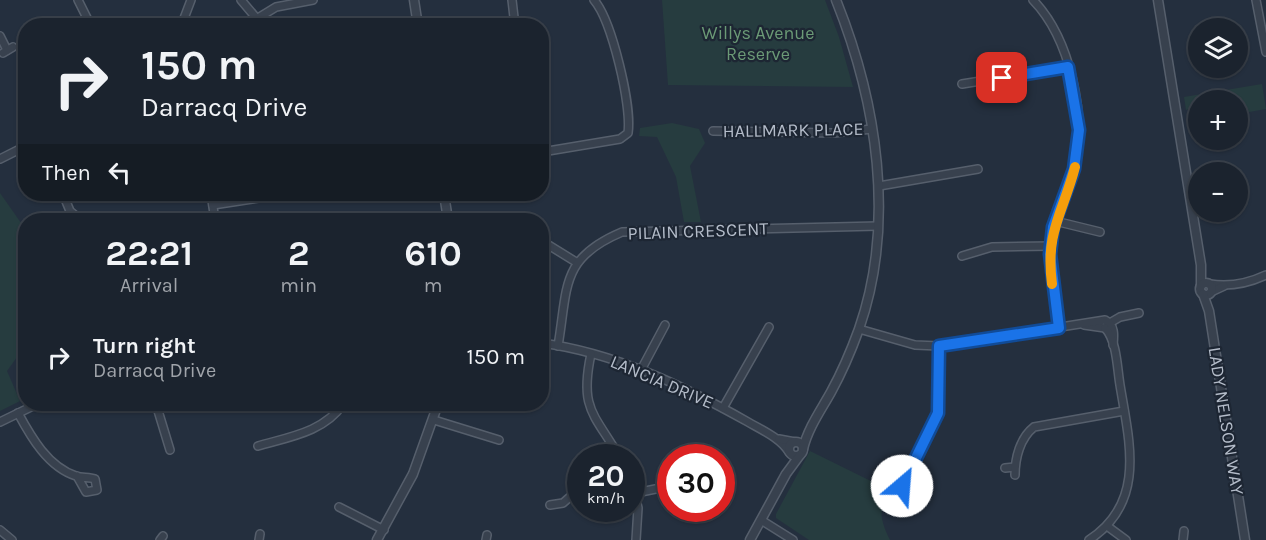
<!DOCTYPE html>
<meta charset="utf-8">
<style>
:root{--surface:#1b232e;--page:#282f3a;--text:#f1f3f6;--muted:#a0a4aa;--line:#39404a}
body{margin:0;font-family:Karla,sans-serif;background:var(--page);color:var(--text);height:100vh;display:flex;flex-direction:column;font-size:22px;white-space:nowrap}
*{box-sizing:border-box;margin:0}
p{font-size:20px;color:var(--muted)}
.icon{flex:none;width:33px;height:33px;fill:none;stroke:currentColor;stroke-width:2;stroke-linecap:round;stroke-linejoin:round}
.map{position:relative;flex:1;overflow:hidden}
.side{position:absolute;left:18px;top:213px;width:531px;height:198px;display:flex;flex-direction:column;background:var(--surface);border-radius:24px;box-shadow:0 2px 4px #0004,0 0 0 2px var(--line)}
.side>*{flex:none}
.guide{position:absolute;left:18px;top:18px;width:531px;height:183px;border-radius:24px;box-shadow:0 2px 4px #0004,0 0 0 2px var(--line);background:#1b232e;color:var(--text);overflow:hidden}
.fabs{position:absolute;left:1188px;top:18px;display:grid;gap:12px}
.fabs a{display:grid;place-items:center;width:60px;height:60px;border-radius:50%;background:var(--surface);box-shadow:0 2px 4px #0004,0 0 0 2px var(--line);font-size:30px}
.speed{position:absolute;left:567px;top:444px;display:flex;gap:12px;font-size:30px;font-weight:700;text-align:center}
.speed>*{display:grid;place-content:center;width:78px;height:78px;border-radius:50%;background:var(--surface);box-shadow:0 2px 4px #0004,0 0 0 2px var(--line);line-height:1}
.speed small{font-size:15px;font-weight:400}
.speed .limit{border:9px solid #d22;background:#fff;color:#111}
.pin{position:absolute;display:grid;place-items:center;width:51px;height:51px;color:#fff;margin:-26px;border-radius:12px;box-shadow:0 3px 9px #0006}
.me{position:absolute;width:66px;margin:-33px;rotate:27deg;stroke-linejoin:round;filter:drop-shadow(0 0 4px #0008)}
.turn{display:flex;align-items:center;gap:21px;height:126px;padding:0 24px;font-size:27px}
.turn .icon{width:78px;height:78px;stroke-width:2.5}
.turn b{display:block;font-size:42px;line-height:51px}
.then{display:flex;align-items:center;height:57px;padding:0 24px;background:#0003;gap:12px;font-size:22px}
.eta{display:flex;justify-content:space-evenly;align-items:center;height:102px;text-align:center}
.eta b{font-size:36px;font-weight:700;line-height:42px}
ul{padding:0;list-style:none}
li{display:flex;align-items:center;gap:18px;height:84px;padding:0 24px}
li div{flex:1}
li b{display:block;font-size:22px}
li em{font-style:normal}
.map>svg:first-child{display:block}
</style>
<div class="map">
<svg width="1266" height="540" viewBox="0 0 1266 540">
<rect width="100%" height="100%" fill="#242f3e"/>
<g fill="#263c3f">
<path d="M662 0H825L839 37 853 87 668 85Z"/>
<path d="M1262 84 1266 109 1238 114V100H1198V107L1186 110 1184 97Z"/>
<path d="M672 123 699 129 705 143 690 166 701 222H684L676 177 657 137 639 136 640 128Z"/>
<path d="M0 193 26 230 25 346 7 371 20 401 0 411Z"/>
<path d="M810 451 879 485 887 475 895 484C878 505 878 516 890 540H809L776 518V514Z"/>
</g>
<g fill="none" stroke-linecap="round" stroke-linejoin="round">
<g stroke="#565f6c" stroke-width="10">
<g id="minor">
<path d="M78 0 91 26"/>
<path d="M241 0 263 26"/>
<path d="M512 0 515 26"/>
<path d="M1033 0C1070 38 1087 116 1075 168 1070 190 1055 210 1052 233 1048 266 1054 296 1059 328"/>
<path d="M1256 0 1266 52"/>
<path d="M258 18 276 7 313 0"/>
<path d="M183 21 191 0"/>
<path d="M0 36 7 50"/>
<path d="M3 53 13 47"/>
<path d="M962 84 1068 67"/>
<path d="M713 131 834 133 872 129"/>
<path d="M542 152 620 139 628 133C632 106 612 21 594 0"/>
<path d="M0 159 26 146"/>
<path d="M879 186 978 169"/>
<path d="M63 194 70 211 81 220"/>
<path d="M211 194 215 220"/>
<path d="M213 205 285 194"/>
<path d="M119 220H122"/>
<path d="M1055 221 1100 232"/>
<path d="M542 241 576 262"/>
<path d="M962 256 992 247 1051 246"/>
<path d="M1210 284C1229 287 1249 283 1266 275"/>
<path d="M1211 292 1224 286"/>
<path d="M1108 324 1120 317 1139 313"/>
<path d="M1084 325 1105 328"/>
<path d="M859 329 915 345 939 346 1105 320C1115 325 1114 335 1113 345"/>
<path d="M542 343C615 353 684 386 748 422 762 430 780 438 789 452"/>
<path d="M558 346C568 287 560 258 622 232L878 226"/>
<path d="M591 354C579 410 595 414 620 458"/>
<path d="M641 370 665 325"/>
<path d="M156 404 170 450"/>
<path d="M723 408 769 327"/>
<path d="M18 413C31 437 48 467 76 476 82 478 89 477 95 479L97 490 86 492 77 476"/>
<path d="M434 420 499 440"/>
<path d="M0 422 37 404"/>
<path d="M779 439 795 442"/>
<path d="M258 446C289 437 324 432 343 404"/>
<path d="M1005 468 1015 467"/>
<path d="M1015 475C1015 458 1020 438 1034 427L1124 411"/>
<path d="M896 476 903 488"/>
<path d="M900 480 913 464 938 413 939 346"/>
<path d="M632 481 638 508 636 540"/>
<path d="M636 493 670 486"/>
<path d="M550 505 563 503 580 488"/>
<path d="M339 507 384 530"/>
<path d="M761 520 793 540"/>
<path d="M1107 526 1126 540"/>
<path d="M0 530 12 540"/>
<path d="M160 540 163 536"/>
<path d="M259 540 260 534"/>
<path d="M486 540 487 535"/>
<path d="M1089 540C1147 502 1129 441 1120 385 1117 367 1117 341 1105 328"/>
<path d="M1183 540 1184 531"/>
</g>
</g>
<g stroke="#565f6c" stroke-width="11">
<g id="tertiary">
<path d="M414 0 418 26"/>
<path d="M1158 0 1201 265V285"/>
<path d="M444 194 448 220"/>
<circle cx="1206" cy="289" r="6"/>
<path d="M1203 294 1209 311 1245 540"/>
<circle cx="796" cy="449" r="7"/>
<path d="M803 449C808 428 821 410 831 392 842 372 851 351 859 329 896 223 877 102 836 0"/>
<path d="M377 540 413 474 438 404"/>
<path d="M750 540 786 474 800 455"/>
</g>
</g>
<use href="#minor" stroke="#38414e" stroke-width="7"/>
<use href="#tertiary" stroke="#38414e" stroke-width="8"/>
</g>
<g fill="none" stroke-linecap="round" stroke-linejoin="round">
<g stroke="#114b97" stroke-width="15">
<path id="route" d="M902 486 900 480 913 464 938 413 939 346 1059 328 1050 254 1053 227 1074 169 1079 130 1068 67 1002 78"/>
</g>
<use href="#route" stroke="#1a73e8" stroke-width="10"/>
<path stroke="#f59e0b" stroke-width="10" d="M1052 284C1045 232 1063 213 1075 167"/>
</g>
<g text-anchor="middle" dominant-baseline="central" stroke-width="4.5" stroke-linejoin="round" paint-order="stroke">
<g font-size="18" fill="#6b9a76" stroke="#1d2633">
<text x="758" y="33">Willys Avenue<tspan x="758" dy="21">Reserve</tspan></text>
</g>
<g font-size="18" fill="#b4bcc9" stroke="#1d2633">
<text transform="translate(793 130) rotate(-1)">HALLMARK PLACE</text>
<text transform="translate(698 231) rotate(-2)">PILAIN CRESCENT</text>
<text transform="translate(662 382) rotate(23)">LANCIA DRIVE</text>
<text transform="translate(1226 421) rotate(81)">LADY NELSON WAY</text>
</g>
</g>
</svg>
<div class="fabs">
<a><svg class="icon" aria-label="layers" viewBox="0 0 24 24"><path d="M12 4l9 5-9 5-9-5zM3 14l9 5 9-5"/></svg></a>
<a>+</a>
<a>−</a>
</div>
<div class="speed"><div>20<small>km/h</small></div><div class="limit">30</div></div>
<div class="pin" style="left:1002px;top:78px;background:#d93025"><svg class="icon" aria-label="arrive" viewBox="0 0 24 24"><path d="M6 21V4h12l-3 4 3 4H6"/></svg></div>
<svg class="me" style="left:902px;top:486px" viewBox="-20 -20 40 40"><circle r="19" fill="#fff"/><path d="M0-13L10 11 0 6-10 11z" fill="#1a73e8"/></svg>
<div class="guide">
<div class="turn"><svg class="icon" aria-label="right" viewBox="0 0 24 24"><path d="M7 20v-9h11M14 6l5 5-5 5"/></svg><div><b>150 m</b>Darracq Drive</div></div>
<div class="then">Then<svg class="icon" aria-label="left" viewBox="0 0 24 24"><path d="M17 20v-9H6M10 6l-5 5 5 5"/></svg></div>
</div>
<section class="side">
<div class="eta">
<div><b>22:21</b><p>Arrival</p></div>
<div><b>2</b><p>min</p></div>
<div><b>610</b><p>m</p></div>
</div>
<ul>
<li><svg class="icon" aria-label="right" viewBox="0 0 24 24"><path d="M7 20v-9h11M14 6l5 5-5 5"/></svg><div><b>Turn right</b><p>Darracq Drive</p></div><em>150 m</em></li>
</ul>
</section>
</div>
